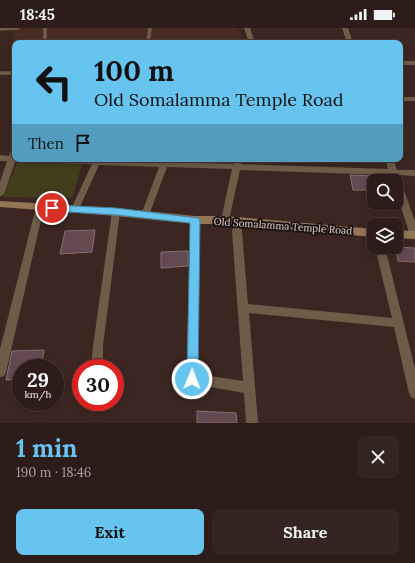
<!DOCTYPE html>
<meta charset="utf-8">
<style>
:root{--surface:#2d1c19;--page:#352522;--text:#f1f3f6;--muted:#a7a1a2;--line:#483a38;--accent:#66c4ef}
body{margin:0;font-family:Lora,serif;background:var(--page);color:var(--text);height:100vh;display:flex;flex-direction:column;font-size:15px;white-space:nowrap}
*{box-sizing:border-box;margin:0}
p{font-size:13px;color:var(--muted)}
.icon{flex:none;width:22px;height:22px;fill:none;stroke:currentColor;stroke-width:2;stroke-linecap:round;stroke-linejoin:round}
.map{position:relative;height:395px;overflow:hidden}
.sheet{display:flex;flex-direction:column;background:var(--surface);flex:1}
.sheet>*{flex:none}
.banner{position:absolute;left:12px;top:12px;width:391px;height:122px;border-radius:8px;box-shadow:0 2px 6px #0003,0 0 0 1px var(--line);background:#66c4ef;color:#111;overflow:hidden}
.fabs{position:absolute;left:367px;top:146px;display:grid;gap:8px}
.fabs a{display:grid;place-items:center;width:36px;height:36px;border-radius:8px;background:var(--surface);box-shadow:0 2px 6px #0003,0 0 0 1px var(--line);font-size:20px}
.speed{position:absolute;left:12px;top:331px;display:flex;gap:8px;font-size:20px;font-weight:700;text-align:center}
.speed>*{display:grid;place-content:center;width:52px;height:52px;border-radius:50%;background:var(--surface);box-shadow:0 2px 6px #0003,0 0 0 1px var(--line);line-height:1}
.speed small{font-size:10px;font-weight:400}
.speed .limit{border:6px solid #d22;background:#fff;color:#111}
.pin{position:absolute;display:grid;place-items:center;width:34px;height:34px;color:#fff;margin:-17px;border:2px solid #fff;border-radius:50%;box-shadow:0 1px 4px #0007}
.me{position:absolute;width:44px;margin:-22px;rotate:1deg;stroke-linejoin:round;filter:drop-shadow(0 0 3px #0008)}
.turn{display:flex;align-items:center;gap:14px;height:84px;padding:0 16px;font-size:18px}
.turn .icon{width:52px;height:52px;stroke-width:2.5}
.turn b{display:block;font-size:28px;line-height:34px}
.then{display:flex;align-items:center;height:38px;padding:0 16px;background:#0003;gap:8px;font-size:15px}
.round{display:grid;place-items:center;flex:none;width:42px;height:42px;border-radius:8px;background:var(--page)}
.overview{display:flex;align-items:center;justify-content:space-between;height:68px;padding:0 16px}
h1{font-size:24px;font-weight:700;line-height:30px;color:var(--accent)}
.button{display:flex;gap:8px;margin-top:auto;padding:8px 16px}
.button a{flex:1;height:46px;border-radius:8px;background:var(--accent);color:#111;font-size:16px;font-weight:700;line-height:46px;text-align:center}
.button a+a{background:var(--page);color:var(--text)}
.status{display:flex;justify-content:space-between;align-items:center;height:28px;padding:0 20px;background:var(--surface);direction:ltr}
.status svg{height:11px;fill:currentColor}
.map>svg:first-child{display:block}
</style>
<div class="status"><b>18:45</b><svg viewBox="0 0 49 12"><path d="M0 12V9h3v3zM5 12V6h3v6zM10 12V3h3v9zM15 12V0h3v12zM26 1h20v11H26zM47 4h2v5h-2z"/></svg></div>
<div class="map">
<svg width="415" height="395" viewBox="0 0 415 395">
<rect width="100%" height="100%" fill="#3c2621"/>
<path fill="#482c24" d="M14 0H238L245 15H15V34H10Z"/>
<path fill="#423e1c" d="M17 135 82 136 72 170 3 169Z"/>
<g fill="#624a50" stroke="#896e74">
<path d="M350 147 374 148V162H353Z"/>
<path d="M95 202 92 224 60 226 65 203Z"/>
<path d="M395 219 415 220V234L398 233Z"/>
<path d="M188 223V238L161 240V224Z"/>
<path d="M44 322 41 340H21V351L6 352 12 323Z"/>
<path d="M197 383 236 385 237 395H197Z"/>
</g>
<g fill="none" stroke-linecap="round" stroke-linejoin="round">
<g stroke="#6f5c48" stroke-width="3.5">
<path d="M45 0V15"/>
<path d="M0 1 18 0"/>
<path d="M148 15 150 0"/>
<path d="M0 45H15"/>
</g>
<g fill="#6f5c48" fill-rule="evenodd">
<path d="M244 0H250L255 15H249Z"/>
<path d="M342 0H348L353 15H347Z"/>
<rect x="400" y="33" width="15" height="4"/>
<rect x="400" y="69" width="15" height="4"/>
<path d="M15 118V131H102L161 133 163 131H169V134L233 136 234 131H242L241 136 388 141 385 131H393L397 142H415V148L399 147 415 194V211L412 209 410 207 396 164V153H392L390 147 240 142 229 192 225 195 221 192 232 141 167 139 149 187 145 190 141 187 159 139 99 137 79 181 75 184 71 181 92 136 15 134 4 166 0 169V154L7 133H0V127L9 128 12 119Z"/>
<path d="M40 176 44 179 6 344 4 348 0 349V321L36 179Z"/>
<path d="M116 181 120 184 103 318V340H91L93 318 112 184Z"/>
<path d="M195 189 199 192 198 346 243 353 232 204 234 193 238 190 242 193V204L248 276 392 290 375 219H385L415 341V371L411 369 409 365 394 299 249 285 258 395H246L244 365 188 355 186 351 191 192Z"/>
</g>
<g fill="#937656" fill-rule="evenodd">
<path d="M0 173 116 180 195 188H225L374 201V209L225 196H195L116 188 0 179Z"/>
<path d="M396 202 415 203V211L396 210Z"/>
</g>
</g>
<path fill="#66c4ef" stroke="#427f9b" d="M52 177 116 180 198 190 200 192 198 351 197 355 192 356 188 355 187 351 190 195 116 187 52 183 47 180Z"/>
<g text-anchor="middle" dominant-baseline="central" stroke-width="4" stroke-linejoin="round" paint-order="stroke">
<g font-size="10" fill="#e1d2ce" stroke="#1c1210">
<text transform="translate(283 198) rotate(4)">Old Somalamma Temple Road</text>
</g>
</g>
</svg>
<div class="fabs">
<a><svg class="icon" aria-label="search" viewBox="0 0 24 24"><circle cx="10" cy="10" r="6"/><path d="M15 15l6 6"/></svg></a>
<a><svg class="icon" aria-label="layers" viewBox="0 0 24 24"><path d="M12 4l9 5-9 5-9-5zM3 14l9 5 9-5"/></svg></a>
</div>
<div class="speed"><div>29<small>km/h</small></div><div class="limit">30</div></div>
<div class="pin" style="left:52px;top:180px;background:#d93025"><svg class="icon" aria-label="arrive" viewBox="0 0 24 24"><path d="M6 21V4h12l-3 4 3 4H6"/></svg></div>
<svg class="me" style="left:192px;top:351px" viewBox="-20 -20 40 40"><circle r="17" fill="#66c4ef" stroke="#fff" stroke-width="3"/><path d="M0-11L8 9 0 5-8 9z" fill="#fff"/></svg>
<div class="banner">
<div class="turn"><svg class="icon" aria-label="left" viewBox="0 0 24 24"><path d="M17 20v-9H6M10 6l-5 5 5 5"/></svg><div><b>100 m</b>Old Somalamma Temple Road</div></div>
<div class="then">Then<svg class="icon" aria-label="arrive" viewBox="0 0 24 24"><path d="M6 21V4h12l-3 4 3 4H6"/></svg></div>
</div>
</div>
<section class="sheet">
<div class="overview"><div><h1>1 min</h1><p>190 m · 18:46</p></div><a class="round"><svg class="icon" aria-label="close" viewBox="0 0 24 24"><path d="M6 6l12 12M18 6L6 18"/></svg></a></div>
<div class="button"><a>Exit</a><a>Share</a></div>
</section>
